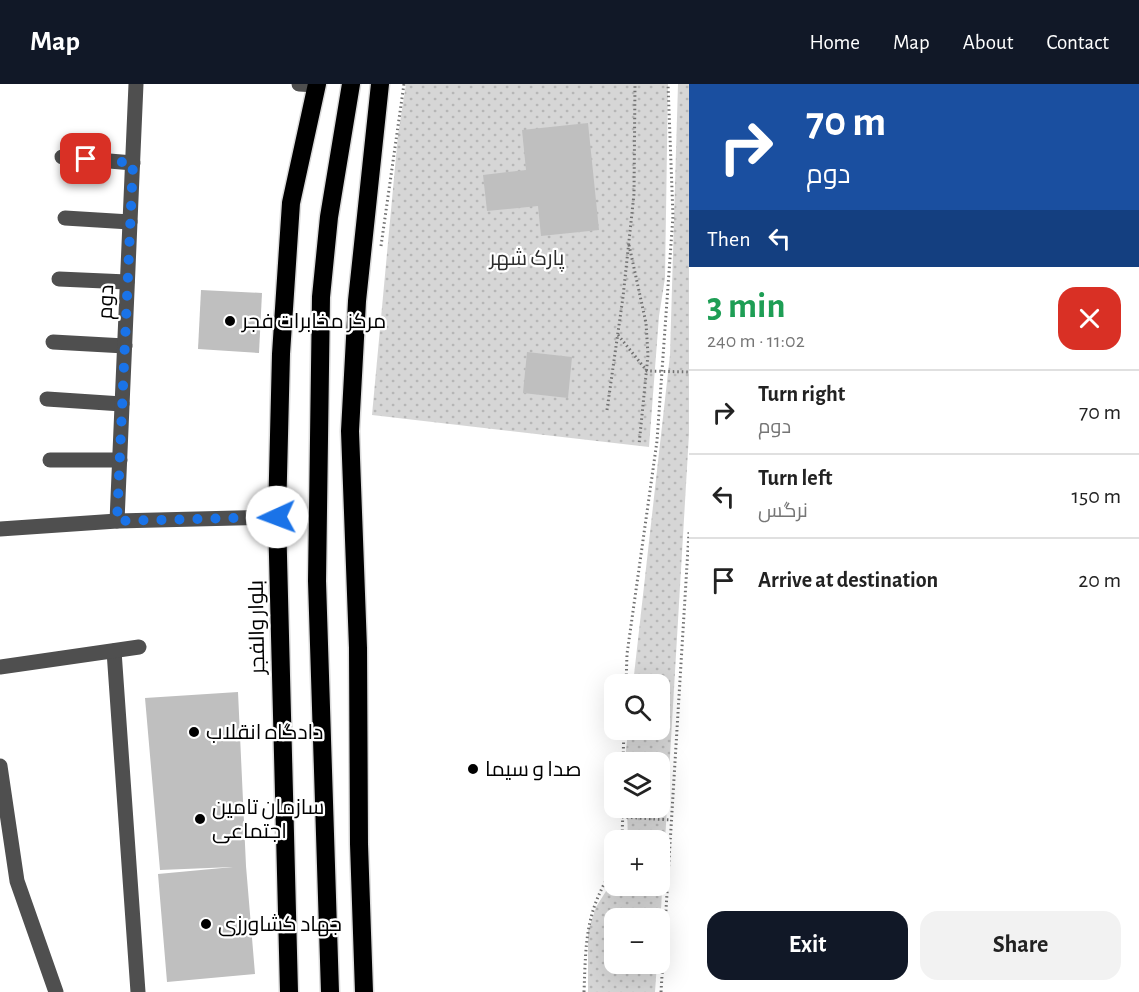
<!DOCTYPE html>
<meta charset="utf-8">
<style>
:root{--surface:#fff;--page:#f2f2f2;--text:#222;--muted:#767676;--line:#e0e0e0;--accent:#111827}
body{margin:0;font-family:"Alegreya Sans",Cairo,sans-serif;background:var(--page);color:var(--text);height:100vh;display:flex;flex-direction:column;font-size:22px;white-space:nowrap}
*{box-sizing:border-box;margin:0}
p{font-size:20px;color:var(--muted)}
.icon{flex:none;width:33px;height:33px;fill:none;stroke:currentColor;stroke-width:2;stroke-linecap:round;stroke-linejoin:round}
.map{position:relative;flex:1;overflow:hidden}
.panel{display:flex;flex-direction:column;background:var(--surface);width:450px}
.panel>*{flex:none}
.guide{background:#1a4fa0;color:#fff;overflow:hidden}
.controls{position:absolute;left:604px;top:590px;display:grid;gap:12px}
.controls a{display:grid;place-items:center;width:66px;height:66px;border-radius:12px;background:var(--surface);box-shadow:0 6px 24px #0002;font-size:30px}
.pin{position:absolute;display:grid;place-items:center;width:51px;height:51px;color:#fff;margin:-26px;border-radius:12px;box-shadow:0 3px 9px #0006}
.me{position:absolute;width:66px;margin:-33px;rotate:268deg;stroke-linejoin:round;filter:drop-shadow(0 0 4px #0008)}
.turn{display:flex;align-items:center;gap:21px;height:126px;padding:0 18px;font-size:27px}
.turn .icon{width:78px;height:78px;stroke-width:2.5}
.turn b{display:block;font-size:42px;line-height:51px}
.then{display:flex;align-items:center;height:57px;padding:0 18px;background:#0003;gap:12px;font-size:22px}
.round{display:grid;place-items:center;flex:none;width:63px;height:63px;border-radius:18px;background:var(--page)}
.head{display:flex;align-items:center;justify-content:space-between;height:102px;padding:0 18px}
h1{font-size:36px;font-weight:700;line-height:45px;color:#1e9e55}
.cta{display:flex;gap:12px;margin-top:auto;padding:12px 18px}
.cta a{flex:1;height:69px;border-radius:18px;background:var(--accent);color:#fff;font-size:24px;font-weight:700;line-height:69px;text-align:center}
.cta a+a{background:var(--page);color:var(--text)}
ul{padding:0;list-style:none}
li{display:flex;align-items:center;gap:18px;height:84px;padding:0 18px;border-top:2px solid var(--line)}
li div{flex:1}
li b{display:block;font-size:22px}
li em{font-style:normal}
header{display:flex;align-items:center;gap:36px;box-sizing:border-box;height:84px;padding:0 30px;background:var(--accent);color:#fff}
header strong{font-size:28px}
nav{display:flex;gap:33px;margin-inline-start:auto;font-size:21px}
main{display:flex;flex:1;min-height:0}
.map>svg:first-child{display:block}
</style>
<header>
<strong>Map</strong>
<nav><a>Home</a><a>Map</a><a>About</a><a>Contact</a></nav>
</header>
<main>
<div class="map">
<svg width="689" height="908" viewBox="0 0 689 908">
<defs>
<pattern id="park-dots" width="8" height="8" patternUnits="userSpaceOnUse" patternTransform="scale(1.5)"><rect width="8" height="8" fill="#d6d6d6"/><path d="M2 2h.1M6 6h.1" fill="none" stroke="#b6b6b6" stroke-width="1.8" stroke-linecap="round"/></pattern>
</defs>
<rect width="100%" height="100%" fill="#fff"/>
<g fill="url(#park-dots)">
<path d="M406 0H668L665 194 659 232 649 363 372 331 398 51Z"/>
<path d="M678 0H689V350L660 842V834H615V879H657L655 908H588V847L596 823 615 793V801H660V756H628L627 723H660V678H625L628 645H660V600H633L670 271Z"/>
</g>
<g fill="#bfbfbf">
<path d="M588 39 599 146 541 152 538 122 487 127 483 91 526 86 522 46Z"/>
<path d="M201 206 262 209 259 269 198 265Z"/>
<path d="M527 268 572 273 568 314 523 309Z"/>
<path d="M238 608 246 782 255 890 167 898 158 790 233 783 160 786 145 614Z"/>
</g>
<g fill="none" stroke-linecap="round" stroke-linejoin="round">
<g stroke="#dbdbdb" stroke-width="21">
<g id="highway">
<path d="M289 908 277 433 281 270 291 119 317 0"/>
<path d="M330 908 317 497 321 213 329 133 351 0"/>
<path d="M364 908 359 760 358 564 350 347 357 217 380 0"/>
</g>
</g>
<g stroke="#717171" stroke-width="3" stroke-dasharray="1.5 3" stroke-linecap="butt">
<path d="M629 161 646 239 648 271 639 361"/>
<path d="M381 162 404 0"/>
<path d="M618 251 647 287 689 288"/>
<path d="M607 326 623 213 634 110 635 0"/>
<path d="M626 600 627 570 657 357 673 132 668 0"/>
<path d="M623 678 624 645"/>
<path d="M622 733 671 736"/>
<path d="M622 756 623 723"/>
<path d="M584 908C586 857 585 827 615 782"/>
<path d="M661 908 689 448"/>
</g>
<g stroke="#4f4f4f" stroke-width="15">
<path d="M299 0 316 1"/>
<path d="M62 73 133 79"/>
<path d="M65 134 130 138"/>
<path d="M59 195 127 198"/>
<path d="M53 258 125 262"/>
<path d="M47 315 122 320"/>
<path d="M50 376H120"/>
<path d="M117 437 136 0"/>
<path d="M0 445 117 437 277 433"/>
<path d="M114 567 138 908"/>
<path d="M0 583 139 563"/>
<path d="M0 682 17 797 56 908"/>
</g>
<use href="#highway" stroke="#000" stroke-width="18"/>
</g>
<g fill="none" stroke-linecap="round" stroke-linejoin="round">
<path stroke="#1a73e8" stroke-width="10" stroke-dasharray="0 18" d="M86 75 133 79 117 437 277 433"/>
</g>
<g fill="#000" stroke="#fff" stroke-width="2">
<circle cx="230" cy="237" r="6"/>
<circle cx="194" cy="648" r="6"/>
<circle cx="473" cy="685" r="6"/>
<circle cx="200" cy="735" r="6"/>
<circle cx="206" cy="840" r="6"/>
</g>
<g text-anchor="middle" dominant-baseline="central" stroke-width="4.5" stroke-linejoin="round" paint-order="stroke">
<g font-size="21" fill="#2d2d2d" stroke="#fff">
<text x="527" y="174">پارک شهر</text>
</g>
<g font-size="21" fill="#000" stroke="#fff">
<text transform="translate(106 218) rotate(-87)">دوم</text>
<text transform="translate(257 543) rotate(-91)">بلوار والفجر</text>
</g>
<g font-size="21" fill="#000" stroke="#fff" text-anchor="start">
<text x="242" y="237">مرکز مخابرات فجر</text>
<text x="206" y="648">دادگاه انقلاب</text>
<text x="485" y="685">صدا و سیما</text>
<text x="212" y="723">سازمان تامین<tspan x="212" dy="24">اجتماعی</tspan></text>
<text x="218" y="840">جهاد کشاورزی</text>
</g>
</g>
</svg>
<div class="controls">
<a><svg class="icon" aria-label="search" viewBox="0 0 24 24"><circle cx="10" cy="10" r="6"/><path d="M15 15l6 6"/></svg></a>
<a><svg class="icon" aria-label="layers" viewBox="0 0 24 24"><path d="M12 4l9 5-9 5-9-5zM3 14l9 5 9-5"/></svg></a>
<a>+</a>
<a>−</a>
</div>
<div class="pin" style="left:86px;top:75px;background:#d93025"><svg class="icon" aria-label="arrive" viewBox="0 0 24 24"><path d="M6 21V4h12l-3 4 3 4H6"/></svg></div>
<svg class="me" style="left:277px;top:433px" viewBox="-20 -20 40 40"><circle r="19" fill="#fff"/><path d="M0-13L10 11 0 6-10 11z" fill="#1a73e8"/></svg>
</div>
<section class="panel">
<div class="guide">
<div class="turn"><svg class="icon" aria-label="right" viewBox="0 0 24 24"><path d="M7 20v-9h11M14 6l5 5-5 5"/></svg><div><b>70 m</b>دوم</div></div>
<div class="then">Then<svg class="icon" aria-label="left" viewBox="0 0 24 24"><path d="M17 20v-9H6M10 6l-5 5 5 5"/></svg></div>
</div>
<div class="head"><div><h1>3 min</h1><p>240 m · 11:02</p></div><a class="round" style="background:#d93025;color:#fff"><svg class="icon" aria-label="close" viewBox="0 0 24 24"><path d="M6 6l12 12M18 6L6 18"/></svg></a></div>
<ul>
<li><svg class="icon" aria-label="right" viewBox="0 0 24 24"><path d="M7 20v-9h11M14 6l5 5-5 5"/></svg><div><b>Turn right</b><p>دوم</p></div><em>70 m</em></li>
<li><svg class="icon" aria-label="left" viewBox="0 0 24 24"><path d="M17 20v-9H6M10 6l-5 5 5 5"/></svg><div><b>Turn left</b><p>نرگس</p></div><em>150 m</em></li>
<li><svg class="icon" aria-label="arrive" viewBox="0 0 24 24"><path d="M6 21V4h12l-3 4 3 4H6"/></svg><div><b>Arrive at destination</b></div><em>20 m</em></li>
</ul>
<div class="cta"><a>Exit</a><a>Share</a></div>
</section>
</main>
